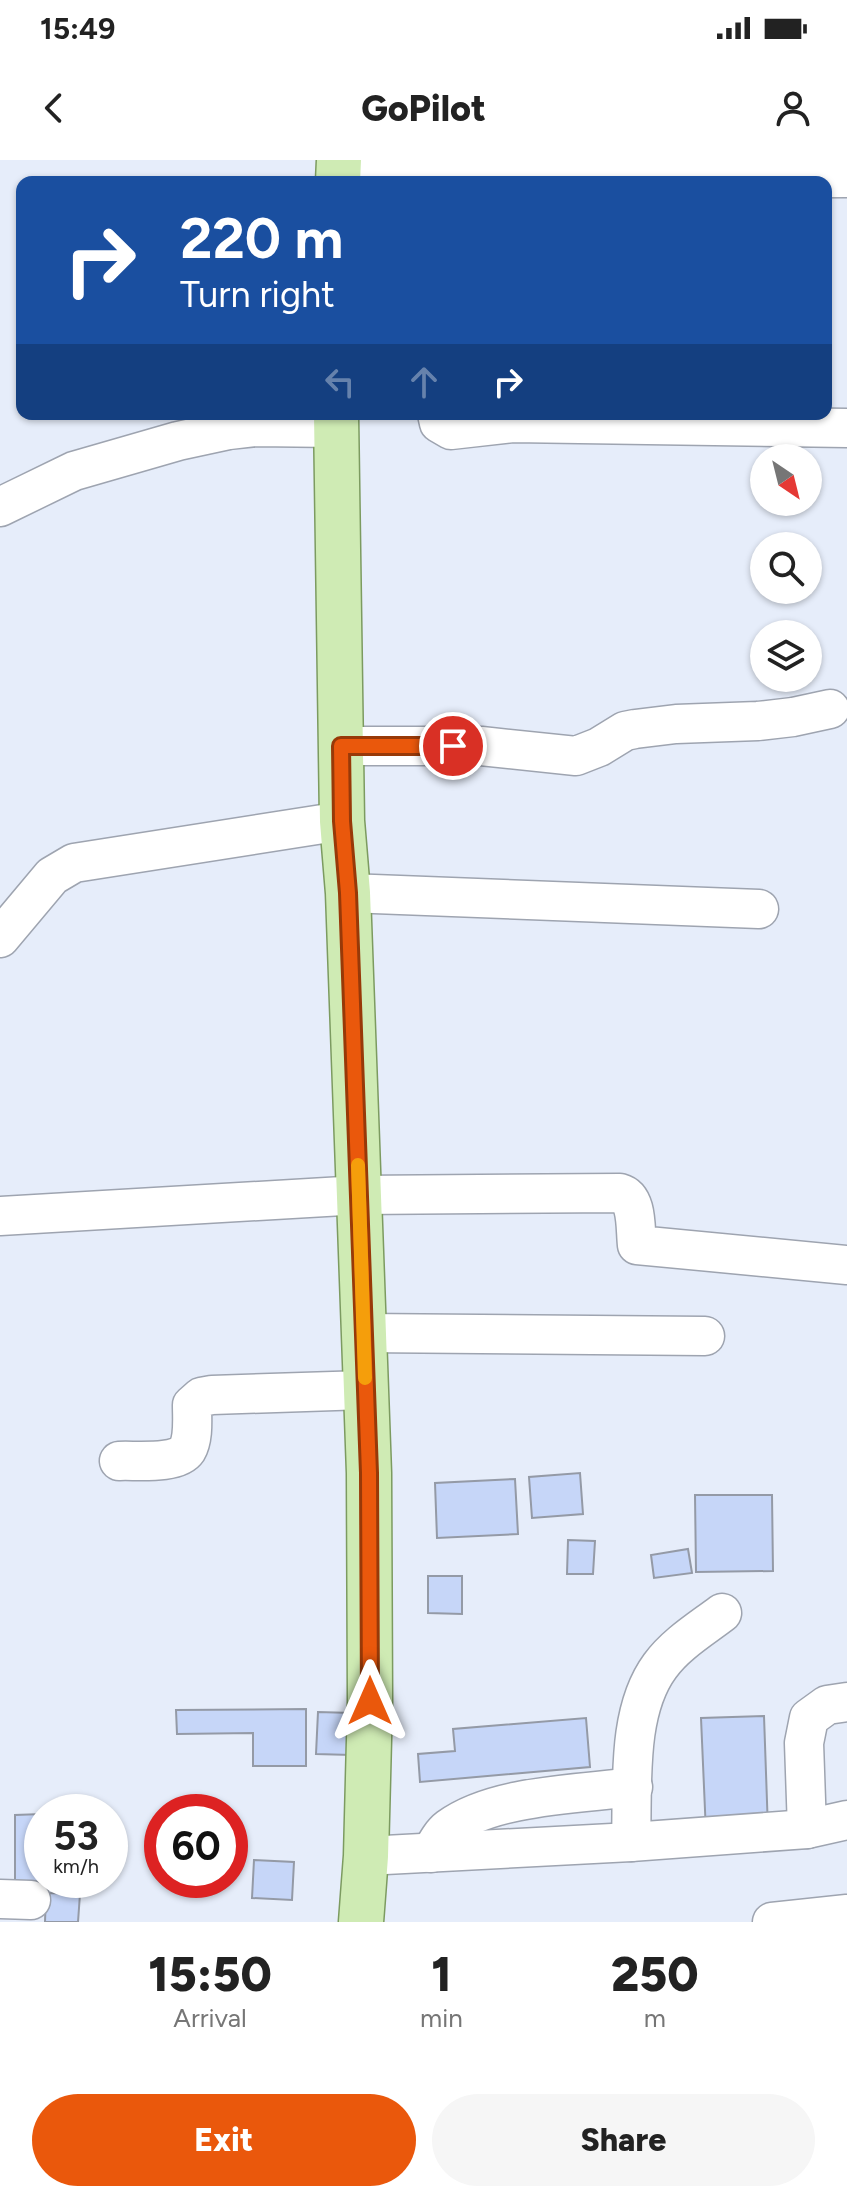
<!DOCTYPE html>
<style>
:root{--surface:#fff;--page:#f6f6f6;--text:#222;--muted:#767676;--accent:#ea580c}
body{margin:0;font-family:Figtree,sans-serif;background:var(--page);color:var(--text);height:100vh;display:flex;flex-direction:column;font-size:30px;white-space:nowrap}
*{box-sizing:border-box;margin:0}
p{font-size:26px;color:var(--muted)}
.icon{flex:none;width:44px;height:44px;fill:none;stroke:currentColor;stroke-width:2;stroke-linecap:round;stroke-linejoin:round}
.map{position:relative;height:1762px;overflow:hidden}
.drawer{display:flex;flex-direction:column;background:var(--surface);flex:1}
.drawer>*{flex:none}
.top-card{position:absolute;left:16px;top:16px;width:816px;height:244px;border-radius:16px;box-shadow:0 2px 6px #0004;background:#1a4fa0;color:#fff;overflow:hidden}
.needle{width:52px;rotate:145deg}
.fabs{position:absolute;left:750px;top:284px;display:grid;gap:16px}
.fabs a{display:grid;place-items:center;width:72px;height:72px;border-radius:50%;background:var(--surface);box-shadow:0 2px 6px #0004;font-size:40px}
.speed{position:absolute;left:24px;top:1634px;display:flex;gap:16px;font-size:40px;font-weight:700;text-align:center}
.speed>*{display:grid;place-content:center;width:104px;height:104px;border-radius:50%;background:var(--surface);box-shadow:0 2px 6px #0004;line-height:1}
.speed small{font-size:20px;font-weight:400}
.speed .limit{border:12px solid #d22;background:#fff;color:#111}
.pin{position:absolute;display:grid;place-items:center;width:68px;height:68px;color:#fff;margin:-34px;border:4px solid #fff;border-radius:50%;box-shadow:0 2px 8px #0007}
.me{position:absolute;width:88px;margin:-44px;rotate:0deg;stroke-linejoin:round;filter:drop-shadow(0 0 6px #0008)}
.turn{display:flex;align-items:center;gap:28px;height:168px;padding:0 32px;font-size:36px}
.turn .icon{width:104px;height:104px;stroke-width:2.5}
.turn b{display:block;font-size:56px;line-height:68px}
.lanes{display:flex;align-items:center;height:76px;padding:0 32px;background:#0003;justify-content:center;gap:40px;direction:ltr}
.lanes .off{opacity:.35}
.eta{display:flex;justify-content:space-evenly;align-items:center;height:136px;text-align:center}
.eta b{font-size:48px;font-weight:800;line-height:56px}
.primary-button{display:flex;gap:16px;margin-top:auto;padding:16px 32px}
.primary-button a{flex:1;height:92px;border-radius:48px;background:var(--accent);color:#fff;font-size:32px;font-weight:800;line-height:92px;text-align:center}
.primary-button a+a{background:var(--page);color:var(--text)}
.status{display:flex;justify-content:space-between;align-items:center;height:56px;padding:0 40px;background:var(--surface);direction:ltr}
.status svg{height:22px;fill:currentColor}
header{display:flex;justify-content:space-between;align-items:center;height:104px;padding:0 32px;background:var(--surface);font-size:36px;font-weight:800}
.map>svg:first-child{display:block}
</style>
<div class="status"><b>15:49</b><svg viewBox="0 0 49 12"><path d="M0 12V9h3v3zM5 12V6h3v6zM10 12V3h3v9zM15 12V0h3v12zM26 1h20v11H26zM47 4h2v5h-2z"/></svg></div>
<header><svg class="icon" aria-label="back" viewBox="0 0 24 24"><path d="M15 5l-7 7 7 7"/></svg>GoPilot<svg class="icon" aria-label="person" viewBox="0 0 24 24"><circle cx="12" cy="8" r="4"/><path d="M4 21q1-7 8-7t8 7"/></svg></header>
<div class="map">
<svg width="847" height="1762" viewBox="0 0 847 1762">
<rect width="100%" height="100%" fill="#e6edfa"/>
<g fill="#c6d6f8" stroke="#949aa6" stroke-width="2">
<path d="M580 1313 583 1354 532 1358 529 1317Z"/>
<path d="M515 1319 518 1374 437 1378 435 1323Z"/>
<path d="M695 1335H772L773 1411 696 1412Z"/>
<path d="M568 1380 595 1381 593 1414H567Z"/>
<path d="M688 1389 692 1413 654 1418 651 1395Z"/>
<path d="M428 1416H462V1454L428 1453Z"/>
<path d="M306 1549V1606H253V1573L177 1574 176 1550Z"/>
<path d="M318 1552 352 1553 351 1595 316 1594Z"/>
<path d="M764 1556 768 1670 706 1673 701 1558Z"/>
<path d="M586 1558 590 1607 420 1622 418 1594 455 1591 453 1569Z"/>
<path d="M42 1654V1720H45V1724L15 1725V1655Z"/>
<path d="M254 1700 294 1702 292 1740 252 1738Z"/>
<path d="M46 1733 80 1734 78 1762H45Z"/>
</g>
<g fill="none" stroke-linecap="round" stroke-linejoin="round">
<g stroke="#9ea4b0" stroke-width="41">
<g id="minor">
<path d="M338 14 684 19 847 18"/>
<path d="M437 254 439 263 451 270 513 263 847 268"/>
<path d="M0 347 74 311 178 281 229 270 256 267 336 268"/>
<path d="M341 586H481L576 596 599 587 625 571 635 569 676 564 758 561 793 557 830 549"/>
<path d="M348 733 759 749"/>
<path d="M0 778 52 716 74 703 342 661"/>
<path d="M0 1056 360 1035 620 1033C638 1038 635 1068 637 1085L847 1105"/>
<path d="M363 1173 705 1176"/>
<path d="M119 1301C135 1300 177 1305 187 1290 194 1278 192 1259 192 1245L201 1237 212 1235 365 1230"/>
<path d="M807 1669 804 1583 809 1558 827 1545 847 1542"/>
<path d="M631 1682C633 1626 626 1552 660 1506 676 1484 701 1469 722 1453"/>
<path d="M431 1693C436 1684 441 1674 449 1668 494 1635 579 1634 633 1627"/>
<path d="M366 1696 631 1682 807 1669 847 1660"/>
<path d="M0 1739 31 1740"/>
<path d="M772 1762 847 1754"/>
</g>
</g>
<g stroke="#7c9b60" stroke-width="47">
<g id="major">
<path d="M338 22 339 0"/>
<path d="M336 254 342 661 348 733 369 1313 370 1541 366 1696 361 1762"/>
</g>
</g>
<use href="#minor" stroke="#fff" stroke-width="38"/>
<use href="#major" stroke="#cfebb4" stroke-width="44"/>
</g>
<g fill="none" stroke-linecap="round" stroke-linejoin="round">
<g stroke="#983908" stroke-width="20">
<path id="route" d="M370 1541 369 1313 348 733 342 661 341 586H453"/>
</g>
<use href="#route" stroke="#ea580c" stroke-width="14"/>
<path stroke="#f59e0b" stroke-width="14" d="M358 1005 365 1218"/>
</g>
</svg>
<div class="fabs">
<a><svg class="needle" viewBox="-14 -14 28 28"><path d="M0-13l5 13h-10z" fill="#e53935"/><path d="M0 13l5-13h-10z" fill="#767676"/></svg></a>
<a><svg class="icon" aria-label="search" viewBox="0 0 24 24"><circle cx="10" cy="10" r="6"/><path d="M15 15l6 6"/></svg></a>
<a><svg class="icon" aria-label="layers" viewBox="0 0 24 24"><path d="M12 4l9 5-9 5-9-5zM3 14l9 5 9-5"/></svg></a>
</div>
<div class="speed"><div>53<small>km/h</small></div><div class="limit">60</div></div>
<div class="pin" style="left:453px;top:586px;background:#d93025"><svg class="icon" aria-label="arrive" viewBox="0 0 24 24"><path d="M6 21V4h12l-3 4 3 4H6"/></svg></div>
<svg class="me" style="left:370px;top:1541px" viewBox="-20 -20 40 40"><path d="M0-17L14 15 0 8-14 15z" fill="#ea580c" stroke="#fff" stroke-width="4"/></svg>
<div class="top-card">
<div class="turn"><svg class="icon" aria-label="right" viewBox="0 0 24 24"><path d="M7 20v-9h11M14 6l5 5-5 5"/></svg><div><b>220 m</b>Turn right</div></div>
<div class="lanes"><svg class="icon off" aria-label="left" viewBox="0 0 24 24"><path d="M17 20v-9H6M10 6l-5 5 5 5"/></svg><svg class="icon off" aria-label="ahead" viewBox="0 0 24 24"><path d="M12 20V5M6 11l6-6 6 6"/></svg><svg class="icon" aria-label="right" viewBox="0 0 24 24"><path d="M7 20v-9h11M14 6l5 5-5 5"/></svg></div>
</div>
</div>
<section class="drawer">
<div class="eta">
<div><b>15:50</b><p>Arrival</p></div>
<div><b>1</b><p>min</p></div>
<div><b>250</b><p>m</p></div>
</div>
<div class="primary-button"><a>Exit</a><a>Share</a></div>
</section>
